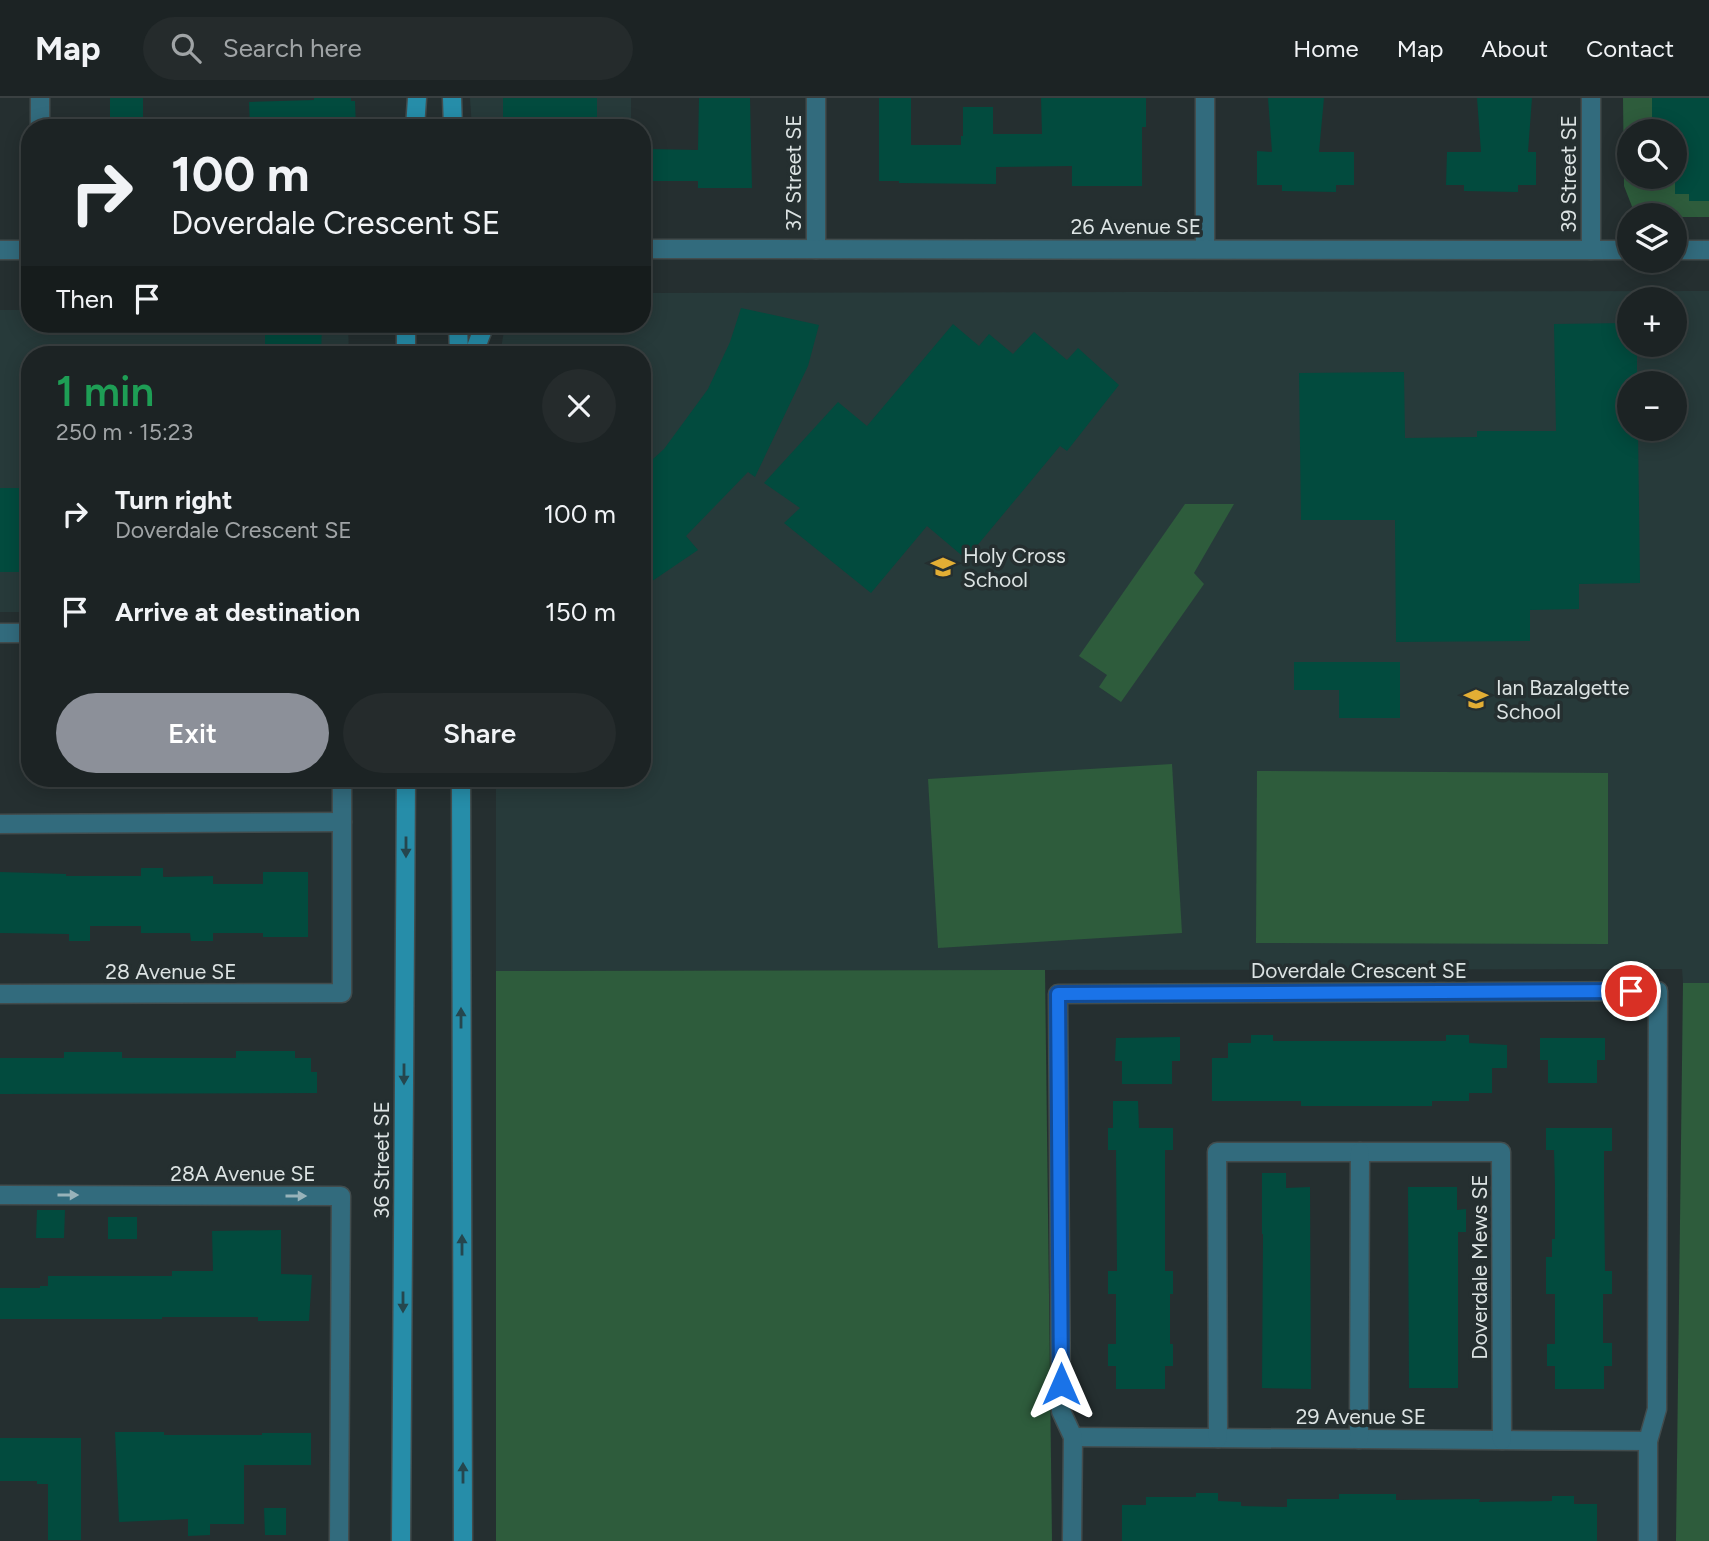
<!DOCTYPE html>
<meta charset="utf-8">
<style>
:root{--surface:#1c2324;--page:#252b2c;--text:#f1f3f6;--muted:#a0a4a6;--line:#3a4041;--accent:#8c9099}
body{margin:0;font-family:Figtree,sans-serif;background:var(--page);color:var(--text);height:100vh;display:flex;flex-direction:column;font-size:26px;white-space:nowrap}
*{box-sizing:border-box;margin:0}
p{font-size:23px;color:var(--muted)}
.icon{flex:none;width:38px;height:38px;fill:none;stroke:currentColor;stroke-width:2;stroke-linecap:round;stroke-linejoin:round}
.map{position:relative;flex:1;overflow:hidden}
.drawer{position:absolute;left:21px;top:248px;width:630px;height:441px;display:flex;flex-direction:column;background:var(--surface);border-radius:28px;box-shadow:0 4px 18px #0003,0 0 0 2px var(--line)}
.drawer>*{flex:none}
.banner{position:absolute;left:21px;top:21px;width:630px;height:214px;border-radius:28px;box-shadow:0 4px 18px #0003,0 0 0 2px var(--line);background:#1c2324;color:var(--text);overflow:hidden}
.fabs{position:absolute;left:1617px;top:21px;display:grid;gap:14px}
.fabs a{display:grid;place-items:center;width:70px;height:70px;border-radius:50%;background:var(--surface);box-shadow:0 4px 18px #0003,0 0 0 2px var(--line);font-size:35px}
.pin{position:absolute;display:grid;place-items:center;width:60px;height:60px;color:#fff;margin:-30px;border:4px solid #fff;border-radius:50%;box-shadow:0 2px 7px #0007}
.me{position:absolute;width:77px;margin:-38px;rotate:0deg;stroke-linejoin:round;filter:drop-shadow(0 0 5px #0008)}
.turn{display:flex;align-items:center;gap:24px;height:147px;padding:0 35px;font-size:32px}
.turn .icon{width:91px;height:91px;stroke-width:2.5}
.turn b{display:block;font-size:49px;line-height:60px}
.then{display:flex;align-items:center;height:66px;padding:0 35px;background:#0003;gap:14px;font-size:26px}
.round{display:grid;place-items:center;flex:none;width:74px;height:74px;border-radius:37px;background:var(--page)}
.summary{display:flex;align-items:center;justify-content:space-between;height:119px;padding:0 35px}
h1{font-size:42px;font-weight:600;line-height:52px;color:#1e9e55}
.cta{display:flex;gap:14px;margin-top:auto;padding:14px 35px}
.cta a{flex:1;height:80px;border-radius:42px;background:var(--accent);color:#fff;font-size:28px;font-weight:600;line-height:80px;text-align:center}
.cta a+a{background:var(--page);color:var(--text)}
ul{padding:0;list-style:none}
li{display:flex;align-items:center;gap:21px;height:98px;padding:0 35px}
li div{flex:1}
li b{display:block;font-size:26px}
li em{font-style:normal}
header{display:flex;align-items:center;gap:42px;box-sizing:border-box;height:98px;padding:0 35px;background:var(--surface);border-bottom:2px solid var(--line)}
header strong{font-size:33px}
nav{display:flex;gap:38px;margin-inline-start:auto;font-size:24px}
.search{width:490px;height:63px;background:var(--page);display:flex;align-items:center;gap:18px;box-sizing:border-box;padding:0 24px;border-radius:38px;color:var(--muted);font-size:26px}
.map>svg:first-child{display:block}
</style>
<header>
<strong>Map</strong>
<div class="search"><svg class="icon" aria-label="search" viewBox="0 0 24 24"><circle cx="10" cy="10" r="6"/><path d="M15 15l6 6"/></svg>Search here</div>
<nav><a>Home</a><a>Map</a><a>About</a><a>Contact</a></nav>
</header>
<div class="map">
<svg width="1709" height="1443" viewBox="0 0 1709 1443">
<rect width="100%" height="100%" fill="#252f30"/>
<g fill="#273a3a" fill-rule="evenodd">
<path d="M470 0H631V30H472Z"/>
<path d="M1709 193V885H1683L1682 871 496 873V681H642V257H500L505 226H642V195ZM1629 201H1675V247H1629ZM1629 285H1675V331H1629Z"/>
<path d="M0 212H30V226H348L349 257H30V514H0Z"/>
</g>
<g fill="#2e5c3c" fill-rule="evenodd">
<path d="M1623 0H1709V119H1675V117H1648L1633 111 1624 88ZM1629 33H1675V79H1629Z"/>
<path d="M1185 406H1234L1194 475 1204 486 1121 604 1099 589 1107 577 1079 558Z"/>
<path d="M1172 666 1182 835 938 850 928 681Z"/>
<path d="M1257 673 1608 675V846L1256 845Z"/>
<path d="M1045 872 1052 1443H496V873Z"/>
<path d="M1683 885H1709V1443H1676Z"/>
</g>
<g fill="#024b3e">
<rect x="110" y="0" width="33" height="30"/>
<path d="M314 0H351V3H355L356 30H250L249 4 314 2Z"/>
<rect x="503" y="0" width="94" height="30"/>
<path d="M699 0H750L752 90H698V83H648V51L698 52Z"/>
<path d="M879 0H911V47H961V38H963V9H993V36H1042L1041 0H1146V29H1142V88H1072V68L996 69V86L899 85V83H879Z"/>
<path d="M1268 0H1324L1319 54H1354V87H1336V94L1282 93V87H1257V53L1272 54Z"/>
<path d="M1477 0H1532L1528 54H1536V87H1518V94L1464 93V87H1446L1447 54H1481Z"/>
<path d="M1652 0H1709V103H1689V96H1675V33H1652Z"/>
<path d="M741 210 819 227 808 268 755 379 748 374 686 438 698 452 642 490V371L664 351 708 291 730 244Z"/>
<path d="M1629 225V247H1637V285H1629V331H1638L1640 485 1579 486V511L1530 512V543L1396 544 1395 422H1301L1299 275 1404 274 1405 340 1477 339V333H1556L1554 226Z"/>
<path d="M265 226H322L321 257H271L265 251Z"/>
<path d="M953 226 979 248 989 236 1013 256 1034 234 1067 262 1078 250 1119 287 1067 353 1060 348 966 461 927 428 871 495 784 425 800 410 764 385 838 304 867 328Z"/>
<rect x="0" y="390" width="30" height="84"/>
<path d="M1294 564H1400V620H1339V592H1294Z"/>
<path d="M141 770H163V779L213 778V786H263V774H308V839H263V835H213V843H191L190 835H141V828H90V843H69V836L0 835V774L66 776V778H141Z"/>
<path d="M1251 937H1273V943H1446V937H1469V945L1507 947V970H1492V995H1469V1003H1432V1008H1301V1003H1212V960H1228V945H1251Z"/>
<path d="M1180 939V963H1172V986H1122V963H1115L1116 940Z"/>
<path d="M1540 940H1605V962H1597V985H1548V962H1540Z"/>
<path d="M236 953H295V960H311V974H317V995L0 996V960H64V954H122V960H236Z"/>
<path d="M1113 1003H1138L1139 1030H1173V1052H1165V1173H1173V1196H1170V1246H1173V1268H1165V1291H1116V1268H1108V1246H1116V1196H1108V1173H1117L1116 1052H1108V1030H1113Z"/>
<path d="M1546 1030H1612V1053H1604V1094L1605 1173H1612V1196H1603V1245H1612V1268H1604V1291H1555V1268H1547V1246H1555V1196H1546V1159H1552V1141H1555V1088L1554 1052H1546Z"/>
<path d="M1262 1075H1286V1090L1310 1089 1311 1291 1262 1290 1263 1136H1262Z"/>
<path d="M1408 1089H1457V1112L1466 1111V1134H1458V1290H1409Z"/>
<path d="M37 1112H65L64 1140H36Z"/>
<rect x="108" y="1119" width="29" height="22"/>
<path d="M281 1132V1176L312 1177 309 1223H258V1219H162V1221H0V1190H40V1188H48V1178H172V1173H213L212 1133Z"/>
<path d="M115 1334H164V1337H262V1335H311V1367H244V1426H210V1437L188 1438V1421L119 1424Z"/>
<path d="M0 1340H81V1442H48V1386H37V1383H0Z"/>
<path d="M1196 1395H1218V1403L1241 1404V1408L1287 1409V1401H1339V1396H1396V1402L1480 1401 1479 1404 1552 1403V1398H1574V1406H1597V1443H1122V1407H1146V1399H1196Z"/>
<path d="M264 1410H286V1437H265Z"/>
</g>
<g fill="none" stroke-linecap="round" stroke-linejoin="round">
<g stroke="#424c4d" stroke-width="21">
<g id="minor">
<path d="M40 30V0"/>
<path d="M816 151V0"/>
<path d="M1205 151V0"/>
<path d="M1591 152V0"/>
<path d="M0 535H30"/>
<path d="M0 726 342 724"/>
<path d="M0 896 342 895V681"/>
<path d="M0 1097 341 1098 339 1443"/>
<path d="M1073 1339 1648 1343"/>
<path d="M1218 1340 1217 1054H1501L1502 1342"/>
<path d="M1359 1341 1360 1054"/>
<path d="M1072 1443 1073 1339 1061 1313 1058 896 1658 893 1657 1311 1648 1343V1443"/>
</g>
</g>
<g stroke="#424c4d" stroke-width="21">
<g id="tertiary">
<path d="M642 151 1629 152"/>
<path d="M0 152H30"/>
<path d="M1675 152H1709"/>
</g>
</g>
<g stroke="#424c4d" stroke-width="21">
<g id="secondary">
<path d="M452 0 453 30"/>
<path d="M415 30 417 0"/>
<path d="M406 226V257"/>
<path d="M458 226 459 257"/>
<path d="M473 257 485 226"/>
<path d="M461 681 463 1443"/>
<path d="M401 1443 406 681"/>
</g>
</g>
<use href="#minor" stroke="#326b7d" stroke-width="18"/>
<use href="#tertiary" stroke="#326b7d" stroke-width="18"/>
<use href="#secondary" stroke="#268da9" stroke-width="18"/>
</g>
<defs><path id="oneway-solid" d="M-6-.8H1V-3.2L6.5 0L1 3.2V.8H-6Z" transform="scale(1.75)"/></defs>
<g fill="#25464e">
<use href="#oneway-solid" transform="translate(406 749) rotate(90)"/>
<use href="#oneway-solid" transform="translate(461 920) rotate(-90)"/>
<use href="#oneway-solid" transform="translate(404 976) rotate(90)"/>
<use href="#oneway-solid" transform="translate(462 1147) rotate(-90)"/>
<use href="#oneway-solid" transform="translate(403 1204) rotate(90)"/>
<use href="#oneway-solid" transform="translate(463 1375) rotate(-90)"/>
</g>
<g fill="#98b3ba">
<use href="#oneway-solid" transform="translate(68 1097)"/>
<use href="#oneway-solid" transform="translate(296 1098)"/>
</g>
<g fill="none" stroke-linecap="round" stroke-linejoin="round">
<g stroke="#114b97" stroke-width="18">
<path id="route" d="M1061 1286 1058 896 1631 893"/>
</g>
<use href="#route" stroke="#1a73e8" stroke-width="12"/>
</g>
<defs>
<g id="school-bare" transform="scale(1.89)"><path d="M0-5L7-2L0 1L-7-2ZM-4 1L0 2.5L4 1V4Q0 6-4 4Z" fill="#e3ae34" stroke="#252f30" stroke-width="2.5" paint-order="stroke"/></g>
</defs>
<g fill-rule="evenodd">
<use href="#school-bare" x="943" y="469"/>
<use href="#school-bare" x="1476" y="601"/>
</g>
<g text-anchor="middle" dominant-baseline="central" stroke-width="7" stroke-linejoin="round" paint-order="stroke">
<g font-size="21" fill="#dce3e3" stroke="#252f30">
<text transform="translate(793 75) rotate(-90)">37 Street SE</text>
<text transform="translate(1568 76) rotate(-90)">39 Street SE</text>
<text x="1136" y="128">26 Avenue SE</text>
<text x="1359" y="872">Doverdale Crescent SE</text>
<text x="171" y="873">28 Avenue SE</text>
<text transform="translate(381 1062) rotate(-90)">36 Street SE</text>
<text x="243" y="1075">28A Avenue SE</text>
<text transform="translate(1479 1169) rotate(-90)">Doverdale Mews SE</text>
<text x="1361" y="1318">29 Avenue SE</text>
</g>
<g font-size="21" fill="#dce3e3" stroke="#252f30" text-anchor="start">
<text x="963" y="457">Holy Cross<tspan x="963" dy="24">School</tspan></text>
<text x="1496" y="589">Ian Bazalgette<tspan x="1496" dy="24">School</tspan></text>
</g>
</g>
</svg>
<div class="fabs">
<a><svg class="icon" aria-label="search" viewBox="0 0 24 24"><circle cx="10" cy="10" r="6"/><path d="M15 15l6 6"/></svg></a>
<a><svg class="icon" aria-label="layers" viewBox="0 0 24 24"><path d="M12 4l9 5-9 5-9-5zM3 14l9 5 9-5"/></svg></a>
<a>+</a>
<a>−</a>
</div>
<div class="pin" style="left:1631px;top:893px;background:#d93025"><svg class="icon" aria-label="arrive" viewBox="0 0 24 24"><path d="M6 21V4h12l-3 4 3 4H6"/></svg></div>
<svg class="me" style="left:1061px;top:1286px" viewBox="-20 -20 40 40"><path d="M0-17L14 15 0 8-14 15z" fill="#1a73e8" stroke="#fff" stroke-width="4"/></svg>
<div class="banner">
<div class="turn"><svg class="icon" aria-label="right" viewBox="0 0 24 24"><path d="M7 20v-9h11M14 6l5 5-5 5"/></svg><div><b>100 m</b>Doverdale Crescent SE</div></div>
<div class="then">Then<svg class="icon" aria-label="arrive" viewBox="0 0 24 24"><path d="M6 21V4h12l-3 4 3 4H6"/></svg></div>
</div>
<section class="drawer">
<div class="summary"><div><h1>1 min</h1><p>250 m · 15:23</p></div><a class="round"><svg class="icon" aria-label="close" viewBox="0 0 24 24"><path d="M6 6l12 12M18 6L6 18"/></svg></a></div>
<ul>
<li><svg class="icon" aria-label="right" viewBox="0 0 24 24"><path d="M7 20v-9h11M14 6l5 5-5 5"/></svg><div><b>Turn right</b><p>Doverdale Crescent SE</p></div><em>100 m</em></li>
<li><svg class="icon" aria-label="arrive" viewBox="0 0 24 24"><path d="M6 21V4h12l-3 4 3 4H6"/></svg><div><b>Arrive at destination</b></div><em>150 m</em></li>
</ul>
<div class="cta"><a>Exit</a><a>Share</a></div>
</section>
</div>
